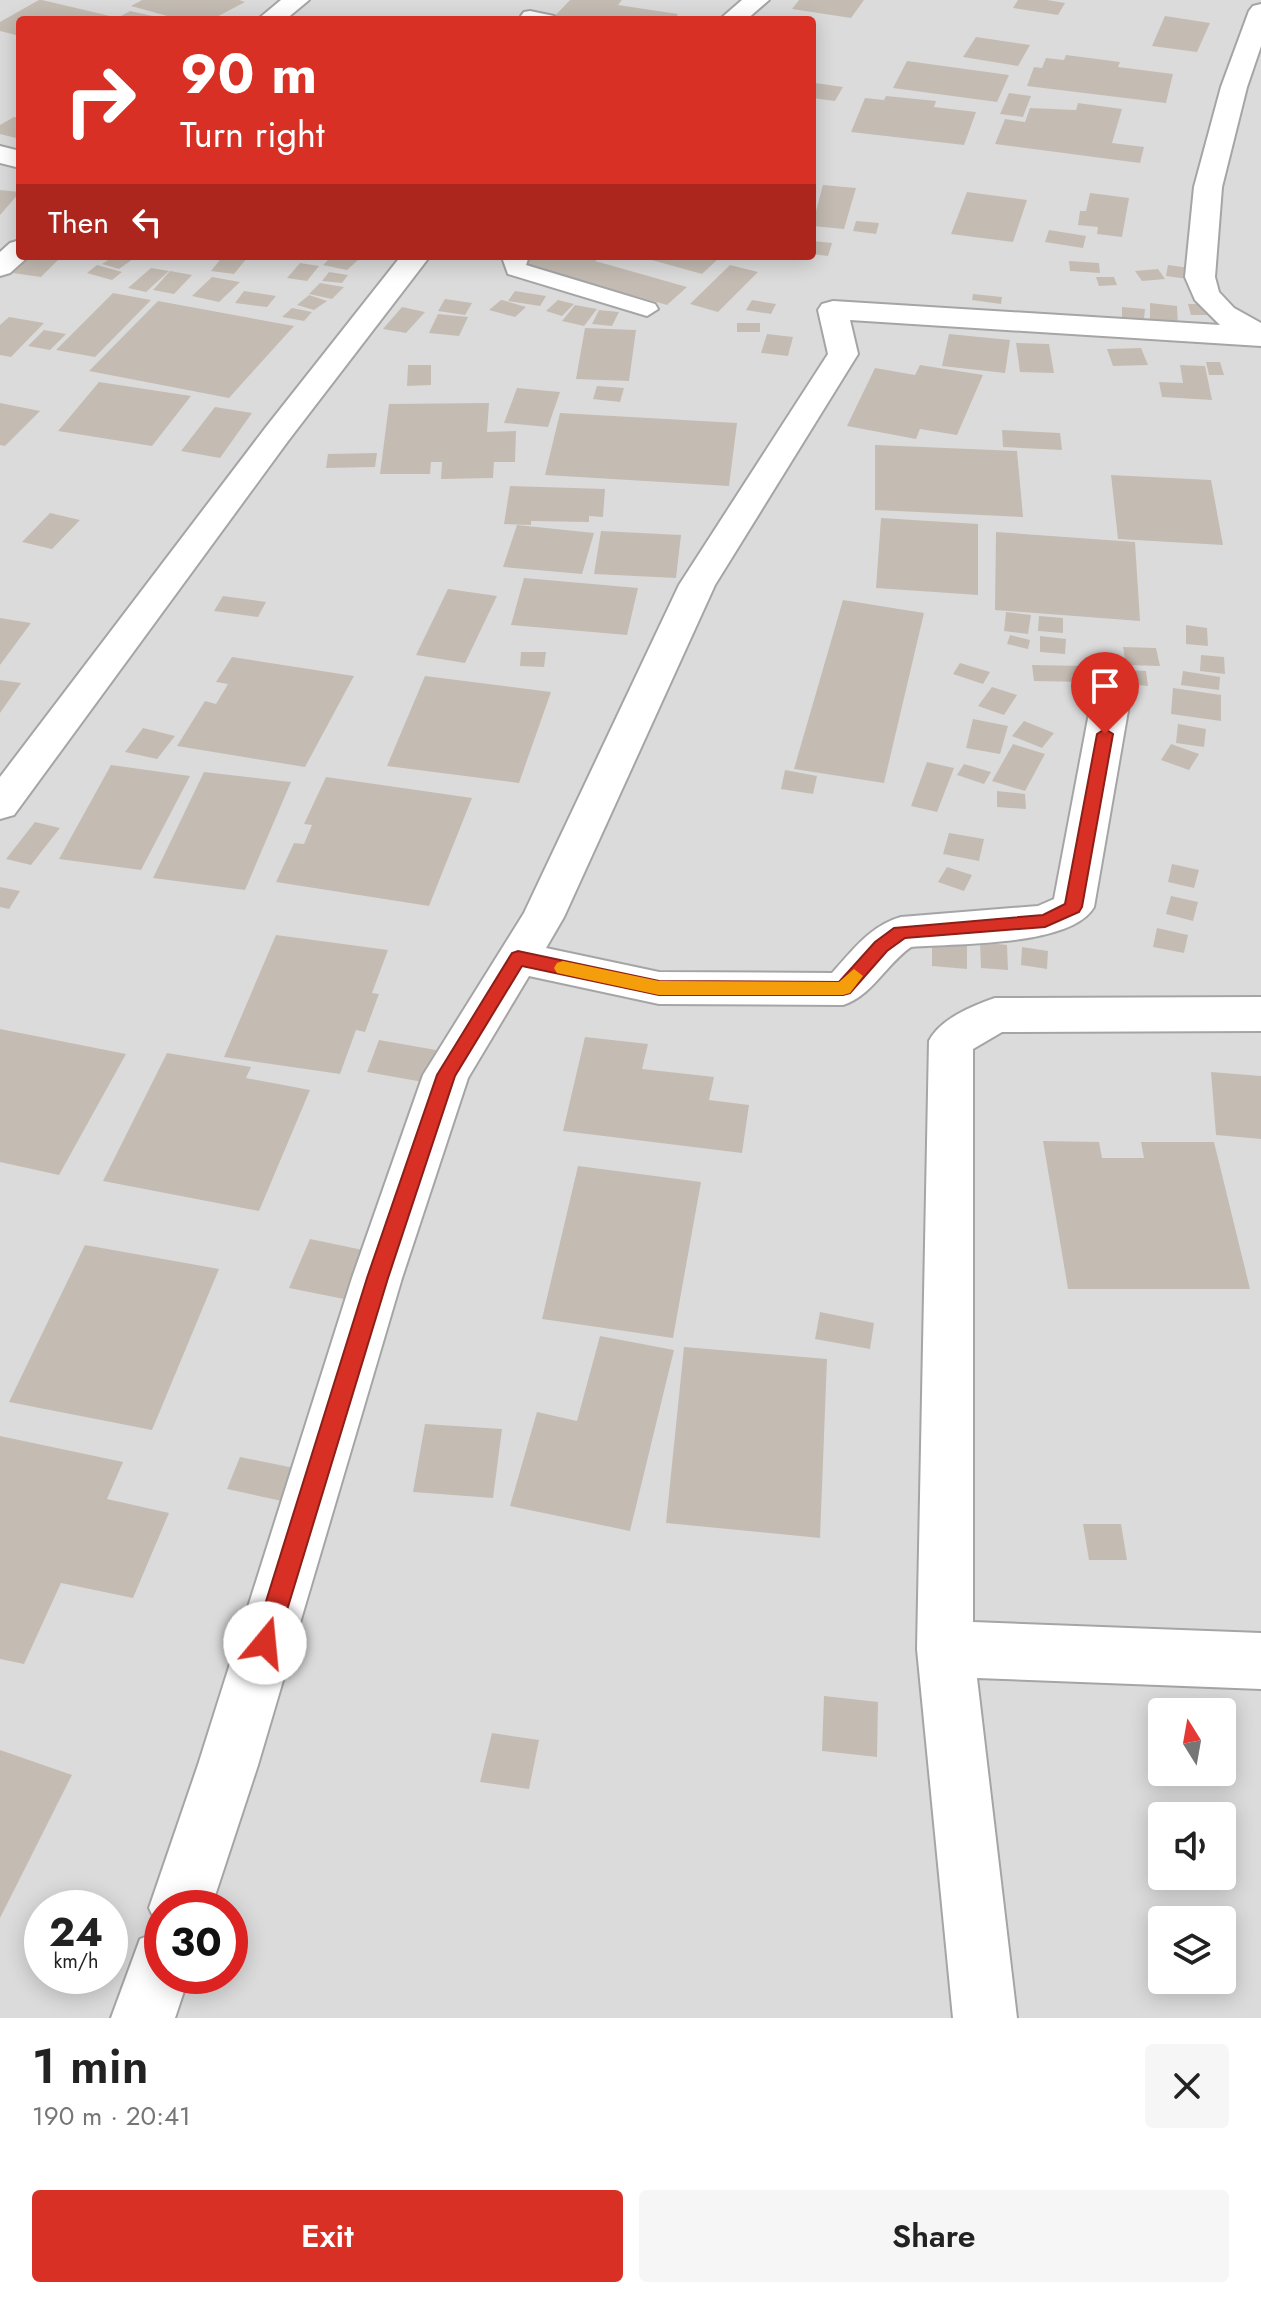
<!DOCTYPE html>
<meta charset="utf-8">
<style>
:root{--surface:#fff;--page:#f6f6f6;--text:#222;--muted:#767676;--accent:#d93025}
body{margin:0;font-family:Jost,sans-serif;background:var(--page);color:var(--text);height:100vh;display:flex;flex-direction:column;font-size:30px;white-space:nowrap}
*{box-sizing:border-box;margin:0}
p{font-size:26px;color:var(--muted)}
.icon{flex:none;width:44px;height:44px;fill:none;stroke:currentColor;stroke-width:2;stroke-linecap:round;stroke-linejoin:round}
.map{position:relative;height:2018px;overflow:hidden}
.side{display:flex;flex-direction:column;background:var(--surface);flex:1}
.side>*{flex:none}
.banner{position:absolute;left:16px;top:16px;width:800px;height:244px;border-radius:8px;box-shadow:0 4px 20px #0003;background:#d93025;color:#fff;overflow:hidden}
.needle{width:52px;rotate:349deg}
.buttons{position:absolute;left:1148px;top:1698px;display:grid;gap:16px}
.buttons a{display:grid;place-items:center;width:88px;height:88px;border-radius:8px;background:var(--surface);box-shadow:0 4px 20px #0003;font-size:40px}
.speed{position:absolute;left:24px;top:1890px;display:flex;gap:16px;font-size:40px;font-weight:700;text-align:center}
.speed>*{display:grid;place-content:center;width:104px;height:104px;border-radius:50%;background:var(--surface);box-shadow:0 4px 20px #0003;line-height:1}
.speed small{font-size:20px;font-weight:400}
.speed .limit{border:12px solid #d22;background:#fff;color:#111}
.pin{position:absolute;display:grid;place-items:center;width:68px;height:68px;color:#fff;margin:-82px -34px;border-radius:50% 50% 50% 0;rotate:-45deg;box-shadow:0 0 8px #0007}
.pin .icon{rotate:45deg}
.me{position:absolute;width:88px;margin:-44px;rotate:17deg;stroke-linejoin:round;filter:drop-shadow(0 0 6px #0008)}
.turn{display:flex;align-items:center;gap:28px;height:168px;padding:0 32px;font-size:36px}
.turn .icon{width:104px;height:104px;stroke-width:2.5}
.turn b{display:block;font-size:56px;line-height:68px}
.then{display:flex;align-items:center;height:76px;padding:0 32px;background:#0003;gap:16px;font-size:30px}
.round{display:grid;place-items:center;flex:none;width:84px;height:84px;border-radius:8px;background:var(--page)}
.head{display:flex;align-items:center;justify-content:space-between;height:136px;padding:0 32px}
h1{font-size:48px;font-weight:600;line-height:60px}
.action{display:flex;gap:16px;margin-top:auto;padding:16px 32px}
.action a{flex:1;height:92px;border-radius:8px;background:var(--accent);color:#fff;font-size:32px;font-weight:600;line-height:92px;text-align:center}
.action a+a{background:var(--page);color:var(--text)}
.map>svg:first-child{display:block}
</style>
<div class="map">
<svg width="1261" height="2018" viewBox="0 0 1261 2018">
<rect width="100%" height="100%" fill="#efede4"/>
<path fill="#dcdbdb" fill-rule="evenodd" d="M0 0H1261V2018H0ZM20 20H812V256H20ZM1162 1712H1222V1772H1162ZM1162 1816H1222V1876H1162ZM42 1908H110V1976H42ZM162 1908H230V1976H162ZM1162 1920H1222V1980H1162Z"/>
<g fill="#c4bcb3">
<path d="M39 0H42L110 16 104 20H20V36L0 31V22Z"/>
<path d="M142 0H239L245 2 211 20H182L131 6Z"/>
<path d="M570 0H622L618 5 678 14 674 20 552 19Z"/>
<path d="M799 0H864L851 18 792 9Z"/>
<path d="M1018 0H1047L1065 3 1058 15 1013 8Z"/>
<path d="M130 11 166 19 165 20H114Z"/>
<path d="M1165 16 1210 23 1197 52 1152 46Z"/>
<path d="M976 37 1030 45 1018 66 963 57Z"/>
<path d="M1066 55 1120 62 1118 67 1173 74 1166 103 1027 86 1034 67 1042 68 1046 58 1064 60Z"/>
<path d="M907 61 1009 75 997 102 893 88Z"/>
<path d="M815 83 843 87 835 101 812 98Z"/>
<path d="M1009 93 1031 96 1023 117 1000 114Z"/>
<path d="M886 96 936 101 934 107 976 112 964 145 851 132 865 98 884 100Z"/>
<path d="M1078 103 1122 109 1112 143 1144 147 1140 163 995 144 1005 119 1025 122 1030 108 1076 110Z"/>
<path d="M14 117 20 118V139L0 134V125Z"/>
<path d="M823 185 856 188 844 229 812 226Z"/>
<path d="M0 190 20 192 0 215Z"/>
<path d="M967 192 1027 200 1013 242 951 234Z"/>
<path d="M1090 193 1129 198 1122 237 1097 234 1098 227 1078 225 1080 211H1086Z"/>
<path d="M856 221 879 223 876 234 853 231Z"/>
<path d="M1049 230 1086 236 1083 248 1045 242Z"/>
<path d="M813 241 832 243 828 256 812 254Z"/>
<path d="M30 256H62L41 277 13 273Z"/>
<path d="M114 256H122L133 259 119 269 102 264Z"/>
<path d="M223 256H230L247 258 234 274 211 271Z"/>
<path d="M332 256H339L358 260 347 270 323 265Z"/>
<path d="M529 256H601L595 261 687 287 667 305 520 263Z"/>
<path d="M708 256 718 259 702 274 641 257Z"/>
<path d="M1069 261 1099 263 1100 273 1070 271Z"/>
<path d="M300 263 319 266 307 281 287 278Z"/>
<path d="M97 265 122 272 112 280 87 273Z"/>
<path d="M730 265 758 272 718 312 690 304Z"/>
<path d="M1168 265 1190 268 1188 279 1166 276Z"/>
<path d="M151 268 169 271 146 292 128 288Z"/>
<path d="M1158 269 1165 279 1142 281 1135 271Z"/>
<path d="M170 271 192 275 174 294 153 290Z"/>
<path d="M329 272 348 275 342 283 322 281Z"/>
<path d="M212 277 240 282 219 302 192 296Z"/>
<path d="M1096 277H1114L1117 285 1099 286Z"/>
<path d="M320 283 344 287 332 299 309 294Z"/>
<path d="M244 291 276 296 267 307 235 303Z"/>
<path d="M515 291 546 296 540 306 508 301Z"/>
<path d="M113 293 151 300 95 357 56 350Z"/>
<path d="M973 294 1002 297 1001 304 972 300Z"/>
<path d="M309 295 327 301 314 310 297 305Z"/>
<path d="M445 299 472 303 465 315 438 311Z"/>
<path d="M501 300H502L526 307 515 317 489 310Z"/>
<path d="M558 300 574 304 562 316 546 311Z"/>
<path d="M752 300 776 304 771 314 746 310Z"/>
<path d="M158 301 294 326 229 398 89 371Z"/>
<path d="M1150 303 1177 306 1178 326 1150 324Z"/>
<path d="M1188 304H1204L1208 315H1191Z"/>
<path d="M575 305 597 309 584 326 562 321Z"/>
<path d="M402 307 425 312 406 333 383 329Z"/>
<path d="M1122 307 1145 309 1144 319 1122 317Z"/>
<path d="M292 308 312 312 304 321 282 317Z"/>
<path d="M599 310 619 312 612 326 592 324Z"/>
<path d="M438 314 468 317 459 336 429 333Z"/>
<path d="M9 317 44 323 11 357 0 355V325Z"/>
<rect x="737" y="323" width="23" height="9"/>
<path d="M585 328 636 330 629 381 576 379Z"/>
<path d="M44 330 66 334 50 350 28 346Z"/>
<path d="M767 334 793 337 788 356 761 353Z"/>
<path d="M949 334 1010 340 1005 373 942 366Z"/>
<path d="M1016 343 1049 344 1054 373 1020 372Z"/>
<path d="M1141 348 1148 365 1113 366 1107 349Z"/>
<path d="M1206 362H1220L1224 375H1209Z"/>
<path d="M408 365H431V385L407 386Z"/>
<path d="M920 365 983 375 957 435 920 429 916 439 847 426 875 368 915 375Z"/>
<path d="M1180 365 1205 366 1212 400 1162 397 1159 382 1183 383Z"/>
<path d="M99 382 191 396 152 446 58 431Z"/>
<path d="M597 386 624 388 620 402 593 399Z"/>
<path d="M517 388 560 392 548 427 504 423Z"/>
<path d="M0 403 40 411 5 446 0 445Z"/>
<path d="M489 403 487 432 516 431 515 462H494L493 478 441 479 442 462H431L430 474H380L389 404Z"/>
<path d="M215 407 252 413 220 458 181 451Z"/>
<path d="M560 413 737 423 729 486 545 475Z"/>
<path d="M1002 430 1060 433 1062 450 1003 447Z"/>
<path d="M875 445 1017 451 1023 517 875 510Z"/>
<path d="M377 453 375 467 326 468 328 454Z"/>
<path d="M1111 475 1211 480 1223 545 1118 539Z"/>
<path d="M510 486 605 489 603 517 589 516V522L531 521V525L504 524Z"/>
<path d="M50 513 80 520 52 549 22 542Z"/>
<path d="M881 518 978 524V595L876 588Z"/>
<path d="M517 525 594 533 582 574 503 567Z"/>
<path d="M601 531 681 535 676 578 594 574Z"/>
<path d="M996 532 1135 542 1140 621 995 610Z"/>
<path d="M524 578 638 588 627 635 511 625Z"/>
<path d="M448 589 497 596 465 663 416 655Z"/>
<path d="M223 596 266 602 258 617 214 611Z"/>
<path d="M843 600 924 613 884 783 794 769Z"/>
<path d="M1006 612 1031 615 1028 634 1004 631Z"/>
<path d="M1039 616 1063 618V633L1038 631Z"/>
<path d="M0 618 31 623 0 665Z"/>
<path d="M1186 625 1207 628 1208 646 1186 644Z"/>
<path d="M1010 635 1030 640 1028 649 1007 644Z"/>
<path d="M1040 636 1066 639 1065 654 1040 652Z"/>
<path d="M1123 647 1156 648 1160 666 1126 665Z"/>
<path d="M521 652H546L544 667 520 666Z"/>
<path d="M1201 655 1224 657 1225 674 1200 671Z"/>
<path d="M232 657 354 676 305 767 177 746 205 701 216 704 228 684 216 682Z"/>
<path d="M960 663 990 672 983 684 953 674Z"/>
<path d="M1032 665 1083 666 1086 682 1034 681Z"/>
<path d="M1127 670 1146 671 1148 686 1128 684Z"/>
<path d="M1183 671 1220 677 1219 690 1181 685Z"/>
<path d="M425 676 551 692 519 783 387 766Z"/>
<path d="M0 680 21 683 0 713Z"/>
<path d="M992 687 1017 695 1004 715 978 706Z"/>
<path d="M1173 688 1221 695V721L1171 714Z"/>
<path d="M973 719 1008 726 1000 754 966 748Z"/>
<path d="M1024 721 1054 733 1042 748 1012 736Z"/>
<path d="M1178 724 1206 729 1204 747 1176 743Z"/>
<path d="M143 728 175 736 157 759 125 752Z"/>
<path d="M1013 744 1045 754 1025 791 992 781Z"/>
<path d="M1171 744 1199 754 1189 770 1161 760Z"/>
<path d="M927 762 954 768 937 812 911 806Z"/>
<path d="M964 764 991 772 984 784 957 775Z"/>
<path d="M111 765 190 776 141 870 59 859Z"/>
<path d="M785 770 817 776 813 794 781 789Z"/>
<path d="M204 772 291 782 245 890 153 878Z"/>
<path d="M326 777 472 798 429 906 276 882 294 843 304 844 312 825 304 824Z"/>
<path d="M997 791 1025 794 1026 809 997 807Z"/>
<path d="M35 822 60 828 31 865 6 859Z"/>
<path d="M949 833 984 839 979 861 943 854Z"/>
<path d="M1172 864 1199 870 1194 888 1168 882Z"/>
<path d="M947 867 972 875 964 891 938 882Z"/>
<path d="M0 887 20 891 9 909 0 907Z"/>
<path d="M1171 896 1198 902 1193 921 1166 914Z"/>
<path d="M1157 928 1188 935 1184 953 1153 947Z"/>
<path d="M932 933 967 936V969L932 966Z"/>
<path d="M276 935 388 950 372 993 379 994 365 1032 356 1030 340 1074 224 1057Z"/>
<path d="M980 942 1007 945 1008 970 981 968Z"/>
<path d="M1022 947 1048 951 1047 969 1021 965Z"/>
<path d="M0 1029 126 1054 59 1175 0 1162Z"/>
<path d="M585 1037 648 1044 642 1069 714 1077 709 1100 749 1105 742 1153 563 1131Z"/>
<path d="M379 1040 436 1050 423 1082 367 1072Z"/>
<path d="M167 1053 251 1067 246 1078 310 1090 259 1211 103 1181Z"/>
<path d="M1211 1072 1261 1076V1139L1216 1135Z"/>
<path d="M1043 1141 1099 1142 1102 1158H1144L1141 1142H1214L1250 1289H1068Z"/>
<path d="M578 1166 701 1182 673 1338 542 1319Z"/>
<path d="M310 1239 363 1250 344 1299 289 1288Z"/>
<path d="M85 1245 219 1269 152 1430 9 1402Z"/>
<path d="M820 1312 874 1323 870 1349 815 1339Z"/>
<path d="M600 1336 674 1350 630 1531 510 1506 537 1412 577 1421Z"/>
<path d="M684 1347 827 1359 820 1538 666 1523Z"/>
<path d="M425 1424 502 1429 493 1498 413 1492Z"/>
<path d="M0 1436 123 1462 107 1499 169 1513 133 1598 61 1583 24 1664 0 1659Z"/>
<path d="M240 1457 294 1468 282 1501 227 1489Z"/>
<path d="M1083 1524H1121L1127 1560H1089Z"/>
<path d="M824 1696 878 1702 877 1757 822 1751Z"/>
<path d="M492 1733 539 1740 529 1789 480 1782Z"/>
<path d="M0 1750 72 1775 0 1918Z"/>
</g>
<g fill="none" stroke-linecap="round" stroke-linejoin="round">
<g stroke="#a5a5a5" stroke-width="4">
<g id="lane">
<path d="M530 11 554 16 557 20H524L521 16 524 12Z"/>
<path d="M506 256H529L526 265 655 304 658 309 647 316 508 274 503 260Z"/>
</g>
</g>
<g stroke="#a5a5a5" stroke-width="4">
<g id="street">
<path d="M281 0H309L285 20H257Z"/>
<path d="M742 0H769L746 20H719Z"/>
<path d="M1261 4V46L1247 87 1222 187 1215 277 1219 292 1234 308 1261 323V346L850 320 858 354 715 585 564 917 546 948 659 972 832 973C853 950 870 926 901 917L1038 906 1054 899 1096 676 1102 668 1115 664 1128 668 1134 676 1094 907C1071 947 955 943 911 947 886 964 872 996 843 1005L659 1004 529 976 468 1078 402 1278 258 1765 211 1908H162V1976H189L175 2018H111L140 1939 160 1931 149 1908 198 1765 352 1278 423 1075 524 913 679 585 828 354 818 310 822 304 833 301 1220 325 1195 300 1185 277 1194 187 1221 87 1249 11 1253 6Z"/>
<path d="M0 146 20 151V168L0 163Z"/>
<path d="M20 240V256H29L10 273 0 276V252L10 243Z"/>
<path d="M401 256H430L288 441 14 815 0 819V777L266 427Z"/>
<path d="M1261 997V1031L1002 1032 973 1049V1622L1261 1633V1689L977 1678 1017 2018H953L917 1649 929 1041C940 1019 972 1006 995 998Z"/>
</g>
</g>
<use href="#lane" fill="#fff" fill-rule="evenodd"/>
<use href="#street" fill="#fff" fill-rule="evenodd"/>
</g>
<path fill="#d93025" stroke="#8d1f18" stroke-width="2" d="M1105 729 1113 734 1082 907 1079 912 1045 927 905 938 887 951 850 993 843 995H659L522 966 455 1076 388 1278 277 1643 273 1651 265 1654 257 1651 253 1643 367 1278 437 1075 512 953 518 951 659 981 839 982 875 942 894 928 1043 915 1065 904 1097 734Z"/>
<path fill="#f59e0b" d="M563 961 659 981 839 982 854 969 863 976 850 993 843 995H659L557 973 554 968 557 963Z"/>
</svg>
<div class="buttons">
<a><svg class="needle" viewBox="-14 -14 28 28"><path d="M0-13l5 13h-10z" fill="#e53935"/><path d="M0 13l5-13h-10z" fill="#767676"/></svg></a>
<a><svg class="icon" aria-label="sound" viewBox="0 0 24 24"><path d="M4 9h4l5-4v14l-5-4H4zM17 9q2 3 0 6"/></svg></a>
<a><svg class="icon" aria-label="layers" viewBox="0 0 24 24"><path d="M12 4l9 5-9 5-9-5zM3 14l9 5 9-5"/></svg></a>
</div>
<div class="speed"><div>24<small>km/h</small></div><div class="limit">30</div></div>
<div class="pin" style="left:1105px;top:734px;background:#d93025"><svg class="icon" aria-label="arrive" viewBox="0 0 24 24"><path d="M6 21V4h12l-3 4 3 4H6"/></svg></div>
<svg class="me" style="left:265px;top:1643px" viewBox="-20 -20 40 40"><circle r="19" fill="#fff"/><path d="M0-13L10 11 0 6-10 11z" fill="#d93025"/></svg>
<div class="banner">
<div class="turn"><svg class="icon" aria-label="right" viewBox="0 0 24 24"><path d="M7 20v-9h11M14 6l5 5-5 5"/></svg><div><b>90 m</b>Turn right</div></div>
<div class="then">Then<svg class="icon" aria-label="left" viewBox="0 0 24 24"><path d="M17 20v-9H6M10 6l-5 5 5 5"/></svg></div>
</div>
</div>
<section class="side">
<div class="head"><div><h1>1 min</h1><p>190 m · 20:41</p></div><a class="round"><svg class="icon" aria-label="close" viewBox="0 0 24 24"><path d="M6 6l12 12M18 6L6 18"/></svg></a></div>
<div class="action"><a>Exit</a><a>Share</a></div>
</section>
